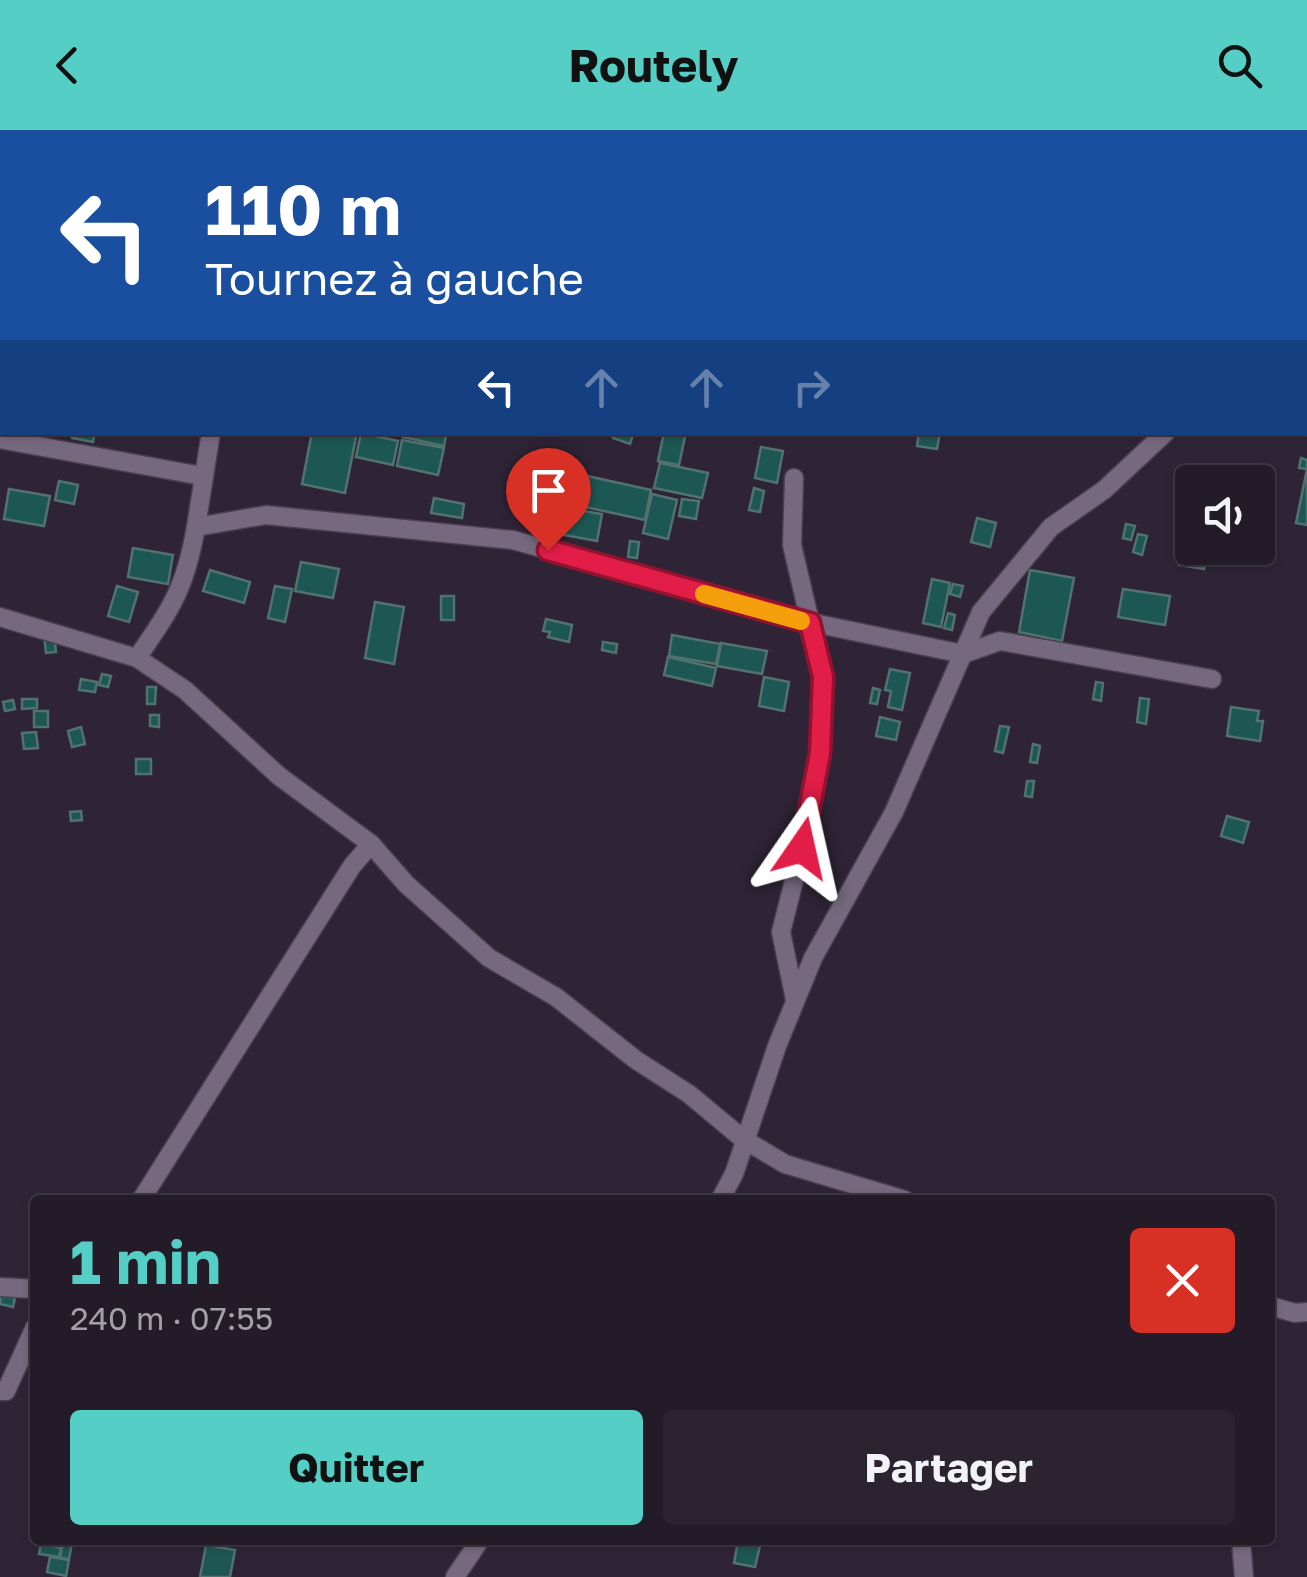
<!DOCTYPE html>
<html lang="fr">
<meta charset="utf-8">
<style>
:root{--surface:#231b28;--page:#2b2430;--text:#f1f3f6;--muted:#a3a1a8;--line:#403945;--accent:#55cec5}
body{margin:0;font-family:"Golos Text",sans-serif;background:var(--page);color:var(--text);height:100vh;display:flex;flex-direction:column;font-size:38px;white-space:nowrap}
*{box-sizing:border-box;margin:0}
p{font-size:32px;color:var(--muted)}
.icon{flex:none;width:55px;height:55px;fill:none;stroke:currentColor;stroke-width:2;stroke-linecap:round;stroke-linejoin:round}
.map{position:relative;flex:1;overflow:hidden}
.drawer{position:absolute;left:30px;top:1065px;width:1245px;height:350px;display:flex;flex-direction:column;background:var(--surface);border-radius:10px;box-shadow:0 2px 8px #0004,0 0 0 2px var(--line)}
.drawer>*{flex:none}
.top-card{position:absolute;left:0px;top:0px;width:1308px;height:305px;box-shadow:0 2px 8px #0004,0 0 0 2px var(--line);background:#1a4fa0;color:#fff;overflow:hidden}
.fabs{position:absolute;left:1175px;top:335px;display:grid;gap:20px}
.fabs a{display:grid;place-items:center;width:100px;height:100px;border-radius:10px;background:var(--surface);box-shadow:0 2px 8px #0004,0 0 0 2px var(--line);font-size:50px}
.pin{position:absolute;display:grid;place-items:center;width:85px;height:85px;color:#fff;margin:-102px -42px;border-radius:50% 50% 50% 0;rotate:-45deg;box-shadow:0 0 10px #0007}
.pin .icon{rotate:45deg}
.me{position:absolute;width:110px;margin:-55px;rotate:11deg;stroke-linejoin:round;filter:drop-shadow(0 0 8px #0008)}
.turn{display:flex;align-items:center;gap:35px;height:210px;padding:0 40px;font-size:45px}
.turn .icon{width:130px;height:130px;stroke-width:2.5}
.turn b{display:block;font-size:70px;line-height:85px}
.lanes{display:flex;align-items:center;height:95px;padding:0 40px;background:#0003;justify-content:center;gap:50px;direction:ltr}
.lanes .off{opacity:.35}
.round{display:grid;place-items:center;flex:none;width:105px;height:105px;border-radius:10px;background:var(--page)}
.overview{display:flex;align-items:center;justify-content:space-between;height:170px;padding:0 40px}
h1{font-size:60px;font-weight:700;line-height:75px;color:var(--accent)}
.button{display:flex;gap:20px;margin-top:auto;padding:20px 40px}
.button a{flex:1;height:115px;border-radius:10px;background:var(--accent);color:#111;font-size:40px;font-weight:700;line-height:115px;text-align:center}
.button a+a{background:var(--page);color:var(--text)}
header{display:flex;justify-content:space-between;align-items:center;height:130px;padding:0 40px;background:var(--accent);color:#111;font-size:45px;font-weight:700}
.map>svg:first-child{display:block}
</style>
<header><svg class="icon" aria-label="back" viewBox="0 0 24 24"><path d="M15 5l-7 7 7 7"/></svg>Routely<svg class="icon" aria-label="search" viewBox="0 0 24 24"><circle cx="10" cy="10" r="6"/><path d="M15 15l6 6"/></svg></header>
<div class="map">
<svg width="1307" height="1447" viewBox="0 0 1307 1447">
<rect width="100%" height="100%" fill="#2f2436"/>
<g fill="#1d5753" stroke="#527270" stroke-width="2.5">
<rect x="0" y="205" width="2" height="43"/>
<path d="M73 302H95L93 312 72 308Z"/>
<path d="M312 302H357L345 363 302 354Z"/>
<path d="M404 302H447L444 316 403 307Z"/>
<path d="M615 302H634L630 314 613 308Z"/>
<path d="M664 302H686L679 335 658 331Z"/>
<path d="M919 302H940L937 319 917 316Z"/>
<path d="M361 303 398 311 393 335 356 327Z"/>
<path d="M402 310 444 318 438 345 397 336Z"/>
<path d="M761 317 783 321 777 353 755 348Z"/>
<path d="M1301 328 1307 330V395L1296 393 1307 339 1299 338Z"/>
<path d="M660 333 708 343 702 368 654 358Z"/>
<path d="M560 340 651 360 645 390 553 370Z"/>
<path d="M59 351 78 355 74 374 55 370Z"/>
<path d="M754 358 764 361 760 382 749 380Z"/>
<path d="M9 359 50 366 44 396 4 389Z"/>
<path d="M652 364 677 370 668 409 643 403Z"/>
<path d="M434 368 464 374 462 388 431 383Z"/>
<path d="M682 369 699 371 696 389 679 386Z"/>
<path d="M553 376 602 384 597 411 548 402Z"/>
<path d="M977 388 996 393 990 417 971 412Z"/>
<path d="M1126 394 1135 396 1131 410 1123 408Z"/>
<path d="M1138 404 1147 406 1142 425 1133 422Z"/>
<path d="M1183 406 1191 407 1192 418H1208L1204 439 1179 435Z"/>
<path d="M630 411 639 412 637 428 628 427Z"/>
<path d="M133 418 173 425 168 454 128 447Z"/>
<path d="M301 432 339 439 333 468 295 461Z"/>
<path d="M210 440 250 452 244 473 203 461Z"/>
<path d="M1030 440 1074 448 1062 511 1019 502Z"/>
<path d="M932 449 950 453 941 497 923 493Z"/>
<path d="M953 454 963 456 960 467 950 464Z"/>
<path d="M117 456 138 462 129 492 108 486Z"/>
<path d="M275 456 292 459 285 492 268 488Z"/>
<path d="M1123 459 1170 466 1165 495 1118 487Z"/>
<rect x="441" y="466" width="13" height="24"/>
<path d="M375 472 404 477 394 534 365 528Z"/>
<path d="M948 483 955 485 952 500 944 498Z"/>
<path d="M546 489 572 495 569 512 548 507 550 502 543 501Z"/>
<path d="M54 504 56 522 46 523 44 505Z"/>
<path d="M672 505 720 514 716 534 669 526Z"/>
<path d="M603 512 617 514 616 523 602 520Z"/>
<path d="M721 513 767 521 762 544 717 536Z"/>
<path d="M668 527 716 538 712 556 664 545Z"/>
<path d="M890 539 910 543 902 580 888 577 891 561 885 560Z"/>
<path d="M102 544 111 546 108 557 99 555Z"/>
<path d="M764 547 789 552 784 581 759 576Z"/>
<path d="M81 549 97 552 95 562 79 560Z"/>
<path d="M1096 552 1103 553 1101 571 1093 569Z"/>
<path d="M147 557H156L155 574H147Z"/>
<path d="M873 558 880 560 877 574 870 573Z"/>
<path d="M1140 568 1149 569 1146 594 1137 592Z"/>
<path d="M22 569H37V578L22 579Z"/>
<path d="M13 570 15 579 5 581 3 572Z"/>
<path d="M1231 577 1259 581 1257 591H1263L1260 611 1227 606Z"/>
<rect x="34" y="581" width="14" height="16"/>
<path d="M150 585H159V597L150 596Z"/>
<path d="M880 587 900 592 896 610 876 606Z"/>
<path d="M1000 596 1009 597 1003 623 995 621Z"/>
<path d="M81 597 85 614 72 617 68 601Z"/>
<path d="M36 602 38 618 24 619 22 603Z"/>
<path d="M1033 614 1040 616 1037 633 1030 632Z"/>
<rect x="136" y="629" width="15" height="15"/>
<path d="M1027 651H1034L1032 667 1025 666Z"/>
<path d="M81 681 82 690 71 691 70 682Z"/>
<path d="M1227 686 1249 692 1243 713 1221 706Z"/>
<path d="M1 1165 15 1168 13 1177 0 1174Z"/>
<path d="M738 1411 760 1416 755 1437 734 1433Z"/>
<path d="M63 1412 72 1413 69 1429 60 1428Z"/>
<path d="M41 1414 61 1418 59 1427 39 1424Z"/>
<path d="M206 1415 235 1420 230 1447H200Z"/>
<path d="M50 1427 69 1430 66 1446 47 1442Z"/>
</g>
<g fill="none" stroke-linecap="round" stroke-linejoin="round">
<g stroke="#493f4f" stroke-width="21">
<g id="minor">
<path d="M25 0 40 2"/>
<path d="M116 2V0"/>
<path d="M276 2 277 0"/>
<path d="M1305 158 1307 156"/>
<path d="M0 309 202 346"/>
<path d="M794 348 792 415 823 547 820 623 802 719 781 802 795 870"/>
<path d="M196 397 211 302"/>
<path d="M0 487 137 528 185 560 279 646 371 714 406 754 489 828 556 867 636 930 689 964 743 1009 785 1034 905 1070"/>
<path d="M137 528C172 477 185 459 196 397L266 385 513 410 799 490 963 524 1000 511 1212 549"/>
<path d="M141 1070 352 736 371 714"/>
<path d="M720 1070 734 1044 777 916 813 828 894 682 981 482 1051 397 1104 360 1166 302"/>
<path d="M0 1157 35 1159"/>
<path d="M1270 1176 1295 1183 1307 1182"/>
<path d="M0 1261H6L35 1197"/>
<path d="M1241 1410 1244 1447"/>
<path d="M455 1447 480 1410"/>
</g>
</g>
<use href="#minor" stroke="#76697f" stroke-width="18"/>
</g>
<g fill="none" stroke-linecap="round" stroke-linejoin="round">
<g stroke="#92132f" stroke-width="25">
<path id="route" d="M548 420 810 493 823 547 820 623 802 718"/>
</g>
<use href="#route" stroke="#e11d48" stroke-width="18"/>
<path stroke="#f59e0b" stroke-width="18" d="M704 464 801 491"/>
</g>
</svg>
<div class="fabs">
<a><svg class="icon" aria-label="sound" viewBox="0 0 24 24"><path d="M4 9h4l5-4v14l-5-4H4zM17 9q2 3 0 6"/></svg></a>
</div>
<div class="pin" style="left:548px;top:420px;background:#d93025"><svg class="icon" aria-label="arrive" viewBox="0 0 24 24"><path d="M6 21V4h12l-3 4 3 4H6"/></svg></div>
<svg class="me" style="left:802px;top:718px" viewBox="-20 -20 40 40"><path d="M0-17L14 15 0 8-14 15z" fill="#e11d48" stroke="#fff" stroke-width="4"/></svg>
<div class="top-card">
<div class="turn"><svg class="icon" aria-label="left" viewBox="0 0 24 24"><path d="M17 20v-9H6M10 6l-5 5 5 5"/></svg><div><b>110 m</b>Tournez à gauche</div></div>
<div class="lanes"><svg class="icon" aria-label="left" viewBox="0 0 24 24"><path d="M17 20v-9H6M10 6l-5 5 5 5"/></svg><svg class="icon off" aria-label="ahead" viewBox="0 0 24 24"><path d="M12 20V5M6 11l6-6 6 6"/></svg><svg class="icon off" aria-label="ahead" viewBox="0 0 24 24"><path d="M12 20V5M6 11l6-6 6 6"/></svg><svg class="icon off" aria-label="right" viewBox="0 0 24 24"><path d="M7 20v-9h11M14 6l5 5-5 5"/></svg></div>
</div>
<section class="drawer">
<div class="overview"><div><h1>1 min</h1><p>240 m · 07:55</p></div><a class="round" style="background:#d93025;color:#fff"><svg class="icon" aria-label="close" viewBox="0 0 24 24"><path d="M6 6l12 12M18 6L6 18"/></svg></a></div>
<div class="button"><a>Quitter</a><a>Partager</a></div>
</section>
</div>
